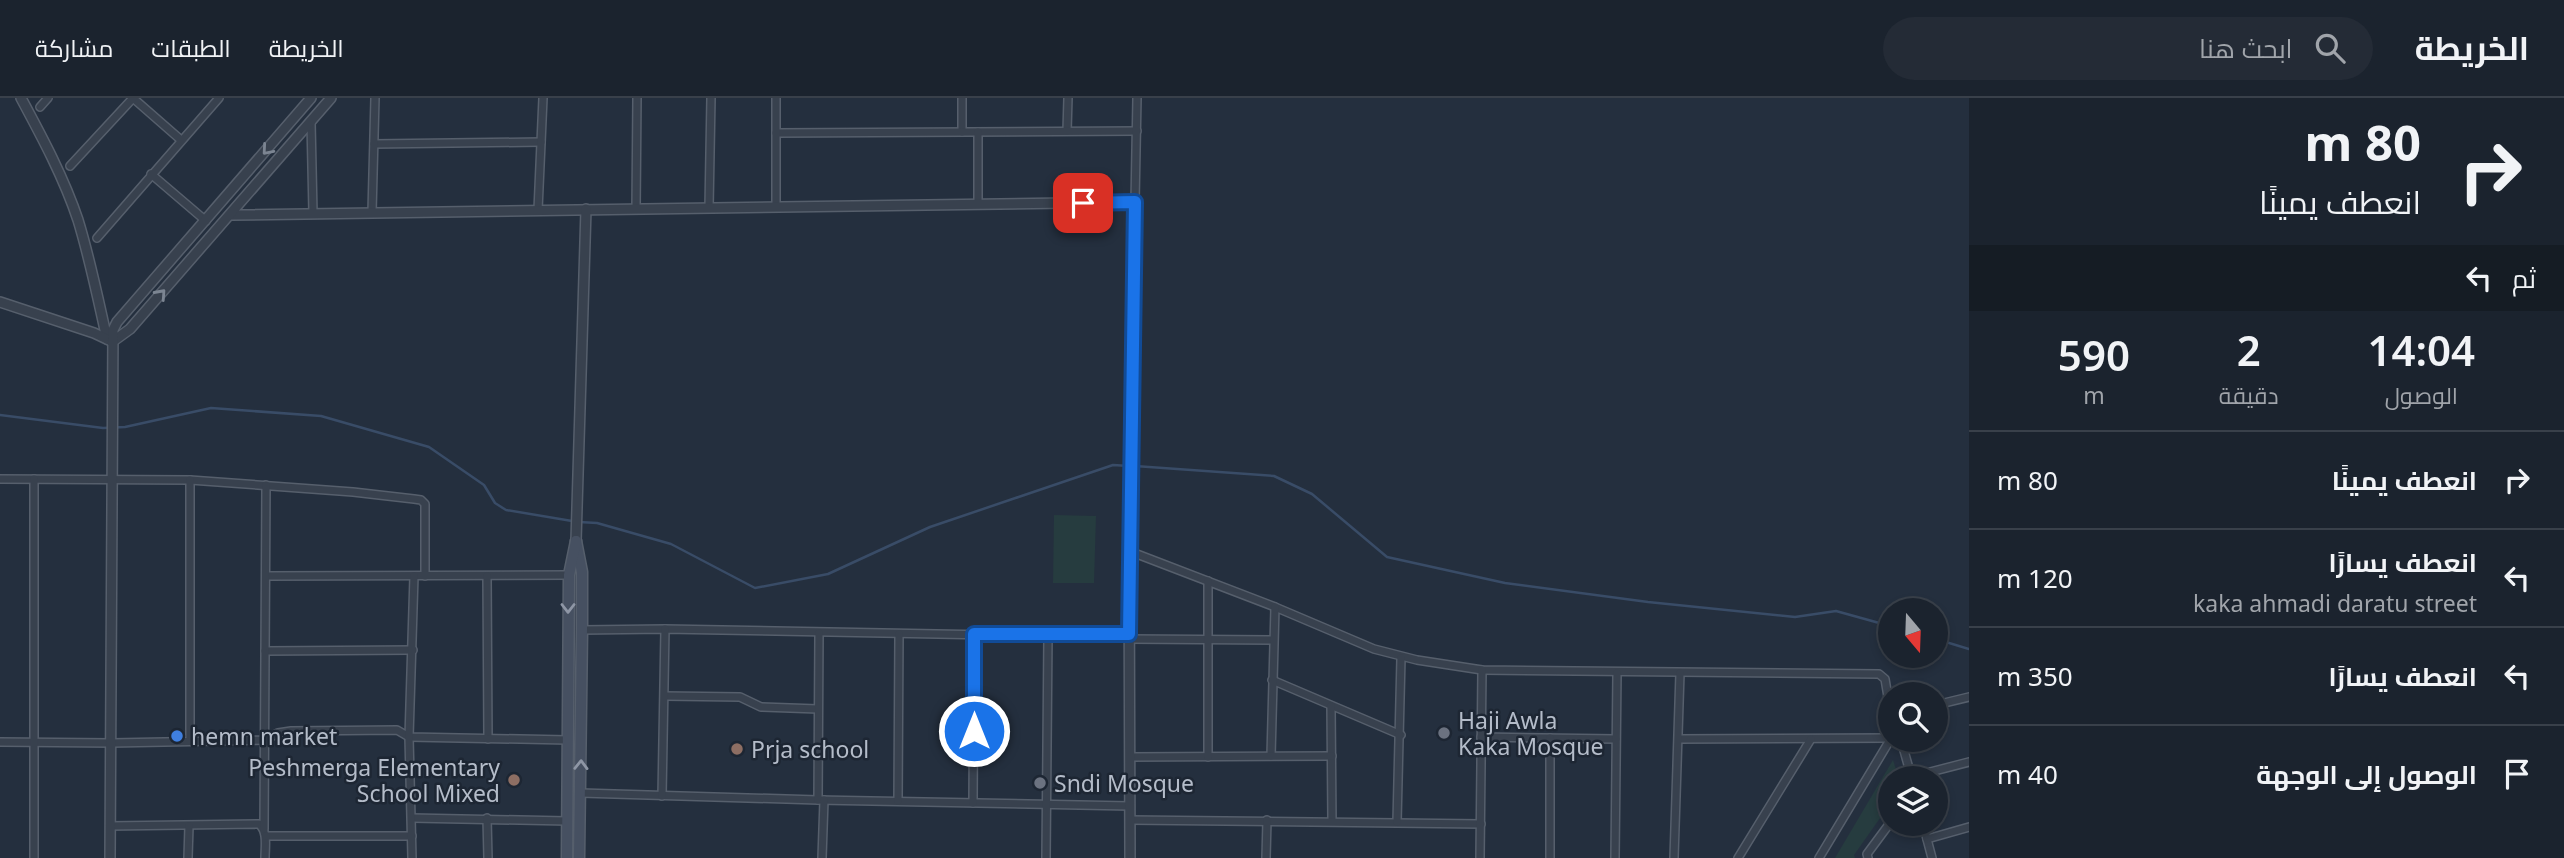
<!DOCTYPE html>
<html lang="ar">
<meta charset="utf-8">
<style>
:root{--surface:#1b232e;--page:#242b36;--text:#f1f3f6;--muted:#a0a4aa;--line:#39404a}
body{margin:0;font-family:"Noto Sans",Cairo,sans-serif;background:var(--page);color:var(--text);direction:rtl;height:100vh;display:flex;flex-direction:column;font-size:26px;white-space:nowrap}
*{box-sizing:border-box;margin:0}
p{font-size:23px;color:var(--muted)}
.icon{flex:none;width:38px;height:38px;fill:none;stroke:currentColor;stroke-width:2;stroke-linecap:round;stroke-linejoin:round}
.map{position:relative;flex:1;overflow:hidden;direction:ltr}
.panel{display:flex;flex-direction:column;background:var(--surface);width:595px}
.panel>*{flex:none}
.top-card{background:#1b232e;color:var(--text);overflow:hidden}
.needle{width:46px;rotate:161deg}
.tools{position:absolute;left:1878px;top:500px;display:grid;gap:14px}
.tools a{display:grid;place-items:center;width:70px;height:70px;border-radius:50%;background:var(--surface);box-shadow:0 4px 10px #0003,0 0 0 2px var(--line);font-size:35px}
.pin{position:absolute;display:grid;place-items:center;width:60px;height:60px;color:#fff;margin:-30px;border-radius:14px;box-shadow:0 4px 10px #0006}
.me{position:absolute;width:77px;margin:-38px;rotate:0deg;stroke-linejoin:round;filter:drop-shadow(0 0 5px #0008)}
.turn{display:flex;align-items:center;gap:24px;height:147px;padding:0 28px;font-size:32px}
.turn .icon{width:91px;height:91px;stroke-width:2.5}
.turn b{display:block;font-size:49px;line-height:60px}
.then{display:flex;align-items:center;height:66px;padding:0 28px;background:#0003;gap:14px;font-size:26px}
.eta{display:flex;justify-content:space-evenly;align-items:center;height:119px;text-align:center}
.eta b{font-size:42px;font-weight:600;line-height:49px}
ul{padding:0;list-style:none}
li{display:flex;align-items:center;gap:21px;height:98px;padding:0 28px;border-top:2px solid var(--line)}
li div{flex:1}
li b{display:block;font-size:26px}
li em{font-style:normal}
header{display:flex;align-items:center;gap:42px;box-sizing:border-box;height:98px;padding:0 35px;background:var(--surface);border-bottom:2px solid var(--line)}
header strong{font-size:33px}
nav{display:flex;gap:38px;margin-inline-start:auto;font-size:24px}
.search{width:490px;height:63px;background:var(--page);display:flex;align-items:center;gap:18px;box-sizing:border-box;padding:0 24px;border-radius:38px;color:var(--muted);font-size:26px}
main{display:flex;flex:1;min-height:0}
.map>svg:first-child{display:block}
</style>
<header>
<strong>الخريطة</strong>
<div class="search"><svg class="icon" aria-label="search" viewBox="0 0 24 24"><circle cx="10" cy="10" r="6"/><path d="M15 15l6 6"/></svg>ابحث هنا</div>
<nav><a>الخريطة</a><a>الطبقات</a><a>مشاركة</a></nav>
</header>
<main>
<section class="panel">
<div class="top-card">
<div class="turn"><svg class="icon" aria-label="right" viewBox="0 0 24 24"><path d="M7 20v-9h11M14 6l5 5-5 5"/></svg><div><b>80 m</b>انعطف يمينًا</div></div>
<div class="then">ثم<svg class="icon" aria-label="left" viewBox="0 0 24 24"><path d="M17 20v-9H6M10 6l-5 5 5 5"/></svg></div>
</div>
<div class="eta">
<div><b>14:04</b><p>الوصول</p></div>
<div><b>2</b><p>دقيقة</p></div>
<div><b>590</b><p>m</p></div>
</div>
<ul>
<li><svg class="icon" aria-label="right" viewBox="0 0 24 24"><path d="M7 20v-9h11M14 6l5 5-5 5"/></svg><div><b>انعطف يمينًا</b></div><em>80 m</em></li>
<li><svg class="icon" aria-label="left" viewBox="0 0 24 24"><path d="M17 20v-9H6M10 6l-5 5 5 5"/></svg><div><b>انعطف يسارًا</b><p>kaka ahmadi daratu street</p></div><em>120 m</em></li>
<li><svg class="icon" aria-label="left" viewBox="0 0 24 24"><path d="M17 20v-9H6M10 6l-5 5 5 5"/></svg><div><b>انعطف يسارًا</b></div><em>350 m</em></li>
<li><svg class="icon" aria-label="arrive" viewBox="0 0 24 24"><path d="M6 21V4h12l-3 4 3 4H6"/></svg><div><b>الوصول إلى الوجهة</b></div><em>40 m</em></li>
</ul>
</section>
<div class="map">
<svg width="1969" height="760" viewBox="0 0 1969 760">
<rect width="100%" height="100%" fill="#242f3e"/>
<g fill="#263c3f">
<path d="M1054 417 1096 418 1094 485H1053Z"/>
<path d="M1893 662 1899 681H1890V706L1854 757 1855 760H1835Z"/>
</g>
<g fill="none" stroke-linecap="round" stroke-linejoin="round">
<g stroke="#394c67" stroke-width="2.5">
<path d="M0 317 103 330 125 329 211 310 321 318 429 349 484 387 495 405 506 412 572 423"/>
<path d="M1135 368 1274 378 1312 396 1387 459 1505 485 1648 504 1795 519 1836 513 1890 528"/>
<path d="M579 424 597 425 671 446 755 490 828 476 930 429 1113 367 1129 368"/>
<path d="M1936 541 1969 551"/>
</g>
<g stroke="#565f6c" stroke-width="10">
<g id="minor">
<path d="M133 0 181 42"/>
<path d="M962 0V34"/>
<path d="M40 9 48 0"/>
<path d="M311 24 313 115"/>
<path d="M1067 33 1068 0"/>
<path d="M776 35 1137 33"/>
<path d="M374 46 541 44"/>
<path d="M70 68 133 0"/>
<path d="M151 76 206 123"/>
<path d="M1135 104 1137 0"/>
<path d="M978 106V34"/>
<path d="M776 109V0"/>
<path d="M709 110 711 0"/>
<path d="M636 111 637 0"/>
<path d="M538 112 543 0"/>
<path d="M372 114 375 0"/>
<path d="M97 140 219 0"/>
<path d="M0 381 190 382 353 394 414 401 421 402 425 406V478"/>
<path d="M190 382V643"/>
<path d="M1129 453 1275 509 1374 551 1417 562 1482 572 1879 576 1885 581 1890 611"/>
<path d="M267 478 569 477"/>
<path d="M487 478 488 641"/>
<path d="M582 532 665 531 1048 538 1129 535"/>
<path d="M1129 541 1273 542"/>
<path d="M265 553 413 552"/>
<path d="M1272 582 1401 637"/>
<path d="M665 598 740 599 761 609 818 611"/>
<path d="M1936 607 1969 599"/>
<path d="M1331 608 1332 723"/>
<path d="M1481 639 1616 641"/>
<path d="M1679 641 1890 640"/>
<path d="M1901 642 1912 681"/>
<path d="M0 644 112 645 265 642 278 635 291 633 397 632 409 639 568 642"/>
<path d="M1271 658 1275 509"/>
<path d="M1131 659 1332 658"/>
<path d="M1208 659V483"/>
<path d="M1911 679 1969 664"/>
<path d="M581 695 818 702 1130 708"/>
<path d="M662 698 665 531"/>
<path d="M818 702 819 535"/>
<path d="M898 703 899 536"/>
<path d="M973 705 974 536"/>
<path d="M412 720 567 723"/>
<path d="M487 720 488 760"/>
<path d="M1130 722 1481 726"/>
<path d="M1397 724 1401 560"/>
<path d="M1923 726 1932 760"/>
<path d="M110 728 259 726C268 734 265 748 265 760"/>
<path d="M264 731 266 387"/>
<path d="M266 738H412"/>
<path d="M1927 741 1969 729"/>
<path d="M34 760V381"/>
<path d="M188 760 189 728"/>
<path d="M412 760 409 639 414 478"/>
<path d="M822 760 824 702"/>
<path d="M1046 760 1048 538"/>
<path d="M1266 760 1267 722"/>
<path d="M1480 760 1482 572"/>
<path d="M1550 760V640"/>
<path d="M1615 760 1617 575"/>
<path d="M1674 760 1680 575"/>
<path d="M1738 760 1811 641"/>
<path d="M1819 760 1890 642"/>
<path d="M1868 760 1867 756 1890 725"/>
</g>
</g>
<g stroke="#565f6c" stroke-width="12">
<g id="tertiary">
<path d="M21 0C42 39 64 80 78 122 90 161 98 201 107 241"/>
<path d="M232 117 1135 104 1133 342 1129 453 1130 760"/>
<path d="M0 204 94 235 111 243"/>
<path d="M112 244 130 231 331 0"/>
<path d="M576 443 586 111"/>
<path d="M110 760 113 232 117 224 311 0"/>
</g>
</g>
<g stroke="#565f6c" stroke-width="13">
<g id="secondary">
<path d="M576 443 582 474V532L579 760"/>
<path d="M567 760 569 477 576 443"/>
</g>
</g>
<use href="#minor" stroke="#38414e" stroke-width="7"/>
<use href="#tertiary" stroke="#38414e" stroke-width="9"/>
<use href="#secondary" stroke="#465061" stroke-width="10"/>
</g>
<defs><path id="oneway-chevron" d="M-2-3.5L2.5 0L-2 3.5" fill="none" stroke-width="1.6" stroke-linecap="round" stroke-linejoin="round" transform="scale(1.75)"/></defs>
<g stroke="#7c8592">
<use href="#oneway-chevron" transform="translate(267 52) rotate(131)"/>
<use href="#oneway-chevron" transform="translate(161 196) rotate(-48)"/>
</g>
<g stroke="#8e96a5">
<use href="#oneway-chevron" transform="translate(568 510) rotate(90)"/>
<use href="#oneway-chevron" transform="translate(581 667) rotate(-89)"/>
</g>
<g fill="none" stroke-linecap="round" stroke-linejoin="round">
<g stroke="#114b97" stroke-width="18">
<path id="route" d="M974 633V536H1129L1135 104 1083 105"/>
</g>
<use href="#route" stroke="#1a73e8" stroke-width="12"/>
</g>
<g fill="#6b7280" stroke="#1d2633" stroke-width="2.5">
<circle cx="1444" cy="635" r="7"/>
<circle cx="1040" cy="685" r="7"/>
</g>
<circle fill="#3f7fe0" stroke="#1d2633" stroke-width="2.5" cx="177" cy="638" r="7"/>
<g fill="#8d6e63" stroke="#1d2633" stroke-width="2.5">
<circle cx="737" cy="651" r="7"/>
<circle cx="514" cy="682" r="7"/>
</g>
<g text-anchor="middle" dominant-baseline="central" stroke-width="5" stroke-linejoin="round" paint-order="stroke">
<g font-size="23" fill="#b4bcc9" stroke="#1d2633" text-anchor="start">
<text x="1458" y="622">Haji Awla<tspan x="1458" dy="26">Kaka Mosque</tspan></text>
<text x="191" y="638">hemn market</text>
<text x="751" y="651">Prja school</text>
<text x="500" y="669" text-anchor="end">Peshmerga Elementary<tspan x="500" dy="26">School Mixed</tspan></text>
<text x="1054" y="685">Sndi Mosque</text>
</g>
</g>
</svg>
<div class="tools">
<a><svg class="needle" viewBox="-14 -14 28 28"><path d="M0-13l5 13h-10z" fill="#e53935"/><path d="M0 13l5-13h-10z" fill="#a0a4aa"/></svg></a>
<a><svg class="icon" aria-label="search" viewBox="0 0 24 24"><circle cx="10" cy="10" r="6"/><path d="M15 15l6 6"/></svg></a>
<a><svg class="icon" aria-label="layers" viewBox="0 0 24 24"><path d="M12 4l9 5-9 5-9-5zM3 14l9 5 9-5"/></svg></a>
</div>
<div class="pin" style="left:1083px;top:105px;background:#d93025"><svg class="icon" aria-label="arrive" viewBox="0 0 24 24"><path d="M6 21V4h12l-3 4 3 4H6"/></svg></div>
<svg class="me" style="left:974px;top:633px" viewBox="-20 -20 40 40"><circle r="17" fill="#1a73e8" stroke="#fff" stroke-width="3"/><path d="M0-11L8 9 0 5-8 9z" fill="#fff"/></svg>
</div>
</main>
